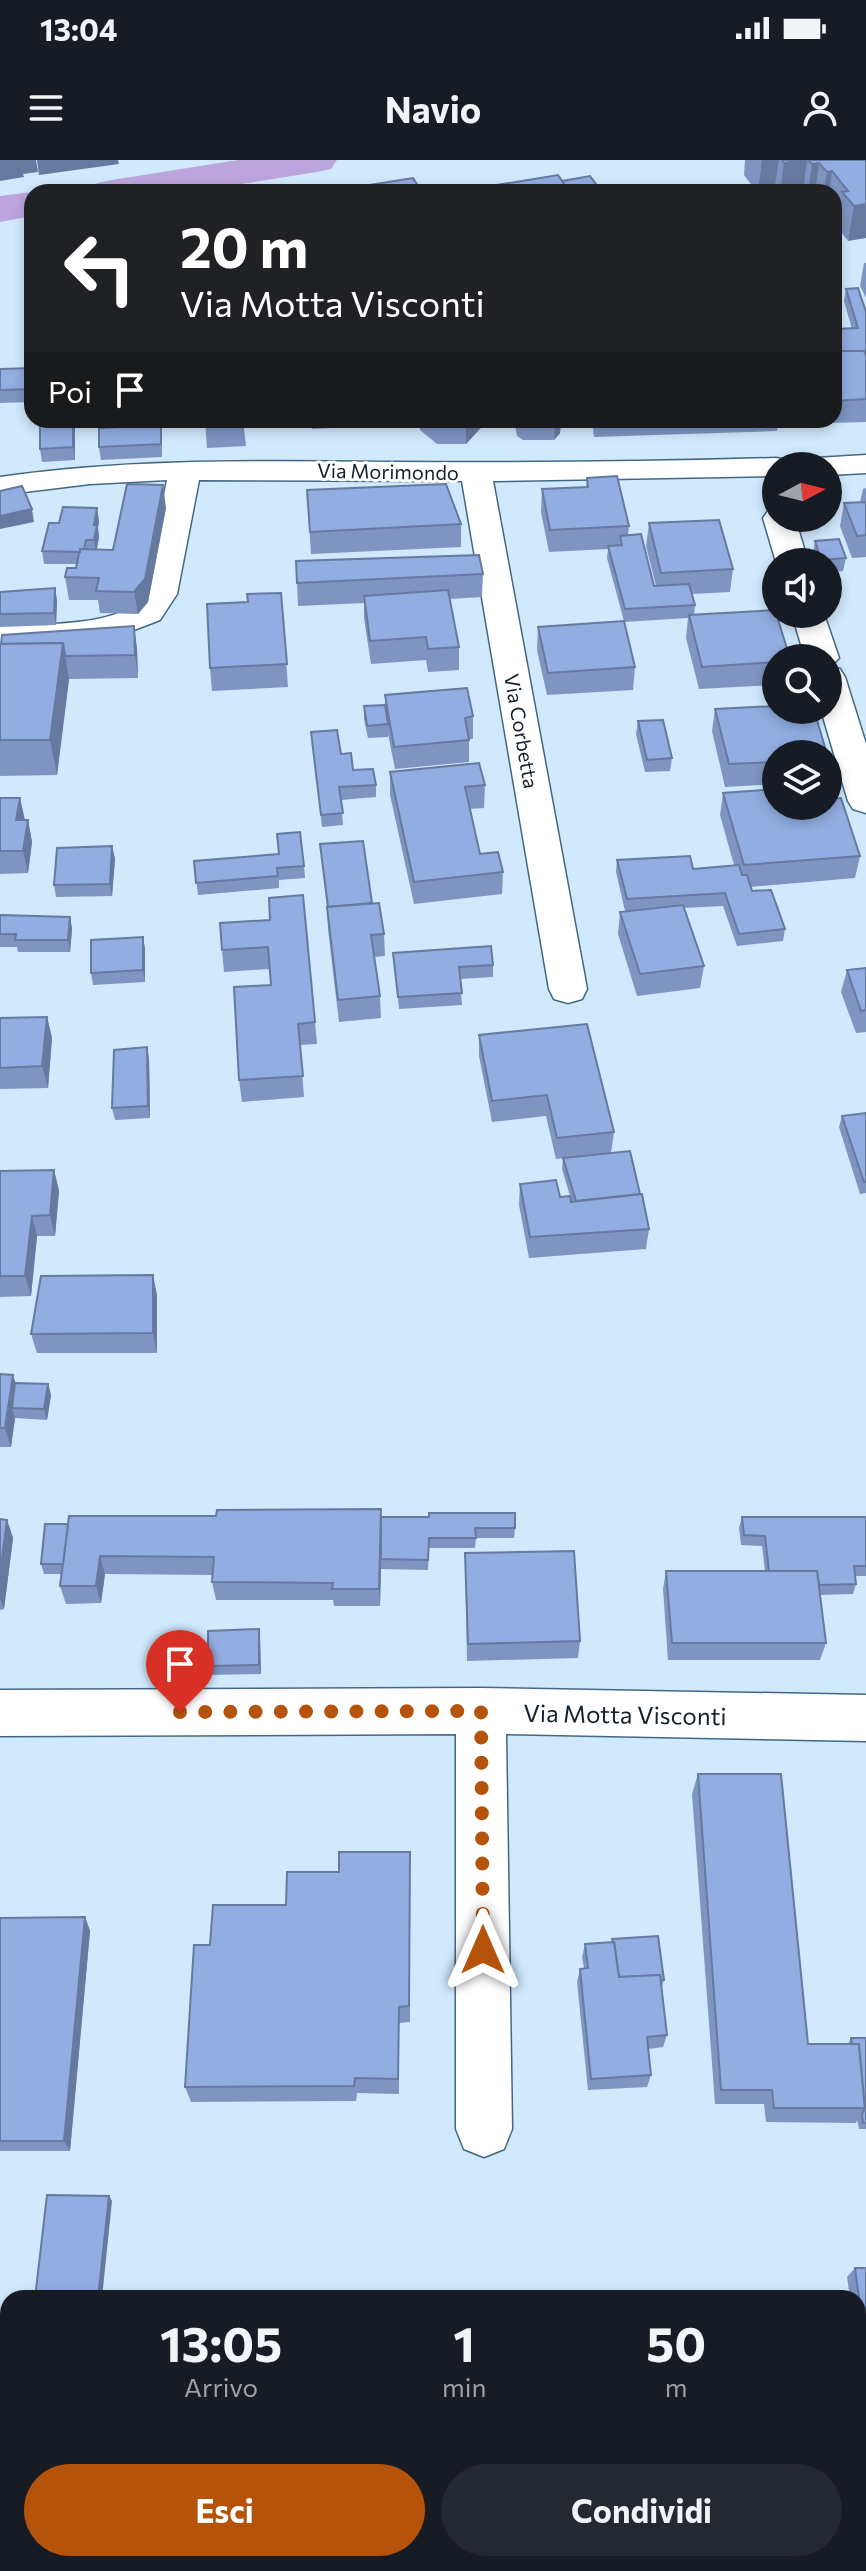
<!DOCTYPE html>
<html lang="it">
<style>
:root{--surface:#171b24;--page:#242831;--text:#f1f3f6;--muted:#9ea1a6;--accent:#b45309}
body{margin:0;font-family:Commissioner,sans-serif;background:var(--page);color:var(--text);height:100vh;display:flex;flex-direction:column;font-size:30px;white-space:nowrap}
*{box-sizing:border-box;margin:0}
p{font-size:26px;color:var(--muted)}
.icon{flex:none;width:44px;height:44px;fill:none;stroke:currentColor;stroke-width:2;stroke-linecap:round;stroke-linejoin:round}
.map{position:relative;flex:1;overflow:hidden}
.drawer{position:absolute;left:0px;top:2130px;width:866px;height:282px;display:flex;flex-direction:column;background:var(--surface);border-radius:24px 24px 0 0;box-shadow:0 4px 12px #0003}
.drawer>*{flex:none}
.hud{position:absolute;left:24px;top:24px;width:818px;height:244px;border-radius:24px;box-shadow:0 4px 12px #0003;background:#202124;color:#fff;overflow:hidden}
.needle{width:52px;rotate:83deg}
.buttons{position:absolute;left:762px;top:292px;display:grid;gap:16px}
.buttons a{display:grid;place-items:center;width:80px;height:80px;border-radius:50%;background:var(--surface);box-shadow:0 4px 12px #0003;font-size:40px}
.pin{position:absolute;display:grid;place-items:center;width:68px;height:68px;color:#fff;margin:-82px -34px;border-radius:50% 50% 50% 0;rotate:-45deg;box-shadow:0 0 8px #0007}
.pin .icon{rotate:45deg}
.me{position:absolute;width:88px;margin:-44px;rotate:0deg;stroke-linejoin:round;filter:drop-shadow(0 0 6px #0008)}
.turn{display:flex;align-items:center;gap:28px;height:168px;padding:0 24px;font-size:36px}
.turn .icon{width:104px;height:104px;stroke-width:2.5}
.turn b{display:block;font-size:56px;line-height:68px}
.then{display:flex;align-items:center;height:76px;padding:0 24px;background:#0003;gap:16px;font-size:30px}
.eta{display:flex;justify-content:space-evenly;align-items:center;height:136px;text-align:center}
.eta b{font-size:48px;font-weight:700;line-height:56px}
.cta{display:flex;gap:16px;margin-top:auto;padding:16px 24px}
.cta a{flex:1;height:92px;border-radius:48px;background:var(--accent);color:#fff;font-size:32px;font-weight:700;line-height:92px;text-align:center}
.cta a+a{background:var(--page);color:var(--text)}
.status{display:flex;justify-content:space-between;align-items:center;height:56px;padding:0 40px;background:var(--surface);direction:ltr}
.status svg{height:22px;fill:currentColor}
header{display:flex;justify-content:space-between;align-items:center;height:104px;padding:0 24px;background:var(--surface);font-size:36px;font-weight:700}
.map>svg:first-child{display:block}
</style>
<div class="status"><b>13:04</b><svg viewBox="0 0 49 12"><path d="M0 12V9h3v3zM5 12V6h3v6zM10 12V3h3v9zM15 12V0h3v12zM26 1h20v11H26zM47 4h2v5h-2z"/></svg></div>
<header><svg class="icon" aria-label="menu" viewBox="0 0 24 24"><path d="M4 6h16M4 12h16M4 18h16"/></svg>Navio<svg class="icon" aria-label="person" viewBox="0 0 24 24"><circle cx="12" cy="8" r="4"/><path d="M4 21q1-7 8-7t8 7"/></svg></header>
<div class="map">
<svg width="866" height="2411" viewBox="0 0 866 2411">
<rect width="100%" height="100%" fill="#d0e9fd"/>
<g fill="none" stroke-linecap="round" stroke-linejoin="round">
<g fill="#bca5dd" fill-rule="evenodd">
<path d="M238 0H337L331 9 317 12 191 32H91L97 23 112 20Z"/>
<path d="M32 32V56L0 62V36Z"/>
</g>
<g stroke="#436885" stroke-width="3">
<g id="minor">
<path d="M866 295V313L828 315V306H796L800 299Z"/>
<path d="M776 298 787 300 791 306H776V316L493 321 587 829 582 839 568 843 554 839 549 829 462 321 199 320 177 434 160 460 113 478 0 486V466C41 463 120 469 145 434L167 320 90 324 0 335V317C131 298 262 301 394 302 521 303 649 302 776 298Z"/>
<path d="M776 349V358H795L808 402H776L763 358 768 351Z"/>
<path d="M792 454H824L839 498 830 507 840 509 845 517 866 584V653L853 649 848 641 821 550H828V498H805Z"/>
<path d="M481 1528 866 1535V1581L506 1574 512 1969 504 1989 484 1997 464 1989 456 1969V1574L0 1576V1530Z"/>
</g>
</g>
<use href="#minor" fill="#fff" fill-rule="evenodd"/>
</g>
<g fill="#7e95c2">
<path d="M745 0H866L848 81 837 67 838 60 834 55V32H757L744 15Z"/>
<path d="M864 103H866V138L860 126Z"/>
<path d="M846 129 866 152V262L828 263 827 260H834V169H852L844 141Z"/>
<path d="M32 208V242L0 243V214Z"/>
<path d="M75 260V300L42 302 40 289Z"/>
<path d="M205 260H257V267L244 268 246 286 207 288Z"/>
<path d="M311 260H352V267L312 269Z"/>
<path d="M420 260H488L466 284H437L420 270Z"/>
<path d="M514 260H561L560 273 554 280H523L517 276Z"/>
<path d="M592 260H779L777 271 594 277Z"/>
<path d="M162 278V297L101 300 99 287Z"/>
<path d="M587 318 629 366 628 375 654 426H656L646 386 649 363 733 409 730 432 692 434 695 445 694 455 776 498V525L699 529 686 478 688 458 624 462 635 507 633 530 547 535 537 490 538 467 624 461 607 398 608 389 549 392 541 352 542 329 586 327Z"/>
<path d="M866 328V397L852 398 840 366 844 343 860 342 863 329Z"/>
<path d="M307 330 461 364V387L311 394Z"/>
<path d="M166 348 148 442 138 454 100 453 98 440H69L65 417 76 408 77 404H44L42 391 59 363 99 361 98 368 99 377 97 389 113 390Z"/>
<path d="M815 381 846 398 843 411 828 412V402H816L813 393Z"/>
<path d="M296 401 483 414 482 437 450 439 459 487V510L428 512 426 500 371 504 364 458V443L298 446Z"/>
<path d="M55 428 57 441 56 465 0 467V432Z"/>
<path d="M281 433 288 527 212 531 210 508 248 442Z"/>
<path d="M134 466 137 489 138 518 69 519 57 615 0 616V484Z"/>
<path d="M385 535 473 556V579H469V602L395 609 388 574V577L368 578 364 559V546L385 545Z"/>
<path d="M715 549 776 594V624L725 627 712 571Z"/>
<path d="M638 561 672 598 670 611 645 612 636 574Z"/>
<path d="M311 572 341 594 353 610 376 625V637L341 640 343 665 322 667Z"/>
<path d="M390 612 485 625 484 648 470 649 480 694 503 712 502 734 414 744 390 635Z"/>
<path d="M723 633 776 646 860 696 855 718 750 727 752 731 785 769 783 781 737 786 723 746 684 748 704 806 700 828 637 836 618 774 620 752 625 751 616 712 617 700 693 709 734 705 720 655Z"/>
<path d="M0 638 25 660H28L32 682 28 713 0 714Z"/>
<path d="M320 684 372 743 384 774 385 796 374 797 380 836 381 858 339 862 328 769 327 747Z"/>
<path d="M112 686 115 699 112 736 56 737 54 725Z"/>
<path d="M194 701 304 706 305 718 279 720V728L198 735Z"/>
<path d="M0 755 70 757 72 769 70 792H18L17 787H0Z"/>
<path d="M270 760 315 862 317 884 300 885 304 937 242 942 239 920 271 825 269 809 224 812 222 790Z"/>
<path d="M143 777 145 789V822L93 825 91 813Z"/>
<path d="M393 793 493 805V817L460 819 462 845 399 849Z"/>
<path d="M866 808V872L856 873 841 832 847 810Z"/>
<path d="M47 857 52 878 48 928 0 929V858Z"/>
<path d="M479 875 614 972 611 993 649 1069 646 1089 529 1098 519 1045 520 1024 560 1037 570 1036 562 1009 563 998 556 999 546 956 492 962 479 896Z"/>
<path d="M147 887 149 899 150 958 115 960 112 948Z"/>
<path d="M866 953V1033L860 1034 839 967 842 956Z"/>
<path d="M54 1010 59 1031 55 1076H37L31 1136 0 1137V1011Z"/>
<path d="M157 1135V1193H37L31 1174Z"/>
<path d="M0 1214 13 1215 15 1223 48 1224 51 1235 47 1260 15 1258 11 1287H0Z"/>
<path d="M742 1357H866V1416H855L856 1424 853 1434 820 1435 826 1483 820 1500H668L663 1429 666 1411H765L762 1386 741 1385 739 1368Z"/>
<path d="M381 1358 515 1368 514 1378H476L475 1388H429L428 1410 381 1409V1403L380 1446H334L333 1440H216L212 1422 213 1415 105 1414 101 1443 66 1444 60 1426 62 1414H44L41 1404Z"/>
<path d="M0 1359 7 1360 13 1378 4 1449 0 1450Z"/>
<path d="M465 1393 580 1481 578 1498 467 1501Z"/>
<path d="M260 1478 261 1514 210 1515 208 1506Z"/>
<path d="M698 1614 808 1884H848L851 1878H866V1969H859L857 1960 856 1963 766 1962 764 1944H715L692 1634Z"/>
<path d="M410 1692V1862L399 1863V1934L357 1933 356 1941 191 1942 185 1927 210 1785 286 1745 339 1712Z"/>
<path d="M85 1757 90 1771 70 1991H0V1758Z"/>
<path d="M612 1779 664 1820 662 1827 667 1875 663 1887 648 1889 651 1915 647 1927 588 1930 577 1822 580 1809 584 1808 582 1797 585 1784 612 1782Z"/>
<path d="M855 2108H866V2260L858 2200V2138H850L847 2117Z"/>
<rect x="0" y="2177" width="8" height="162"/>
</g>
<g fill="#66799e">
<path d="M0 0H36L38 12 23 14 24 17 0 21Z"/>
<path d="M37 0H118L119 4 39 15Z"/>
<path d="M762 0H779L774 31 758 32Z"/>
<path d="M801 0H807L803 32H780L784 3Z"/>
<path d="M819 3 815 32H808L812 4Z"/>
<path d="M832 11 829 32H824L827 12Z"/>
<path d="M866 44V78L848 81 854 46Z"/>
<path d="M73 260H75V300L73 287Z"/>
<path d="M467 260H488L466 284V261Z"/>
<path d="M556 260H561L560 273 554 280Z"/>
<path d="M163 325 166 348 148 442 138 454 134 432Z"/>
<path d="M97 348 99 361 98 368 99 377 96 393 94 380V365Z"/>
<path d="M32 349 34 362 0 369V356Z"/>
<path d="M55 428 57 441 56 465 54 453Z"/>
<path d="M134 466 137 489 138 518 135 495Z"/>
<path d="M63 483 69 519 57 615 50 580Z"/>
<path d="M20 638 25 660H16Z"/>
<path d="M28 660 32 682 28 713 23 691Z"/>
<path d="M112 686 115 699 112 736 110 724Z"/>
<path d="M70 757 72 769 70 792 68 780Z"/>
<path d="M143 777 145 789V822L143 810Z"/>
<path d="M47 857 52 878 48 928 42 906Z"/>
<path d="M147 887 149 899 150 958 148 946Z"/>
<path d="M54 1010 59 1031 55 1076 50 1055Z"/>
<path d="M32 1056 37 1076 31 1136 25 1116Z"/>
<path d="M153 1115 157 1135V1193L153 1173Z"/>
<path d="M13 1215 19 1234 12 1248 15 1258 11 1287 5 1268Z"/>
<path d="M48 1224 51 1235 47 1260 44 1249Z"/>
<path d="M7 1360 13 1378 4 1449 0 1439V1413Z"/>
<path d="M382 1367 380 1446 379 1429Z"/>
<path d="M100 1396 105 1414 101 1443 96 1426Z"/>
<path d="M259 1469 260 1478 261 1514 259 1505Z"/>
<path d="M85 1757 90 1771 70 1991 64 1981Z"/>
<path d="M109 2036 112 2041 102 2138H98Z"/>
</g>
<g fill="#92ade2" stroke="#66799e" stroke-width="2">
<path d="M782 0H801L784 3Z"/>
<path d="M808 0H866V44L854 46 842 32 848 31 832 11 827 12 819 3 812 4Z"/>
<path d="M558 15 570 32H454Z"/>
<path d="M590 16 602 32H570L562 21Z"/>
<path d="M413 18 422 32H325Z"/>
<path d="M858 128 866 152V196L864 191H834V169L858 168 846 129Z"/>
<path d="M834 191H864L866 196V239L834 241Z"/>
<path d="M32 208V229L0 230V209Z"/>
<path d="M40 260H73V287L40 289Z"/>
<path d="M205 260H244V264L205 266Z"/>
<path d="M435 260H467L437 262Z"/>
<path d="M161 265V284L99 287V268Z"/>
<path d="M617 316 629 366 550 370 542 329 588 327 587 318Z"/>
<path d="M127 324 163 325 145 419 134 432 96 431 99 418 65 417 67 408H76L80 389 113 390Z"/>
<path d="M446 324 461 364 310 372 307 330Z"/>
<path d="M22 326 32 349 0 356V331Z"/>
<path d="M866 342V375L857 376 844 343Z"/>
<path d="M63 347 97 348 94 365H97L94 380H86L84 389H80V392L42 391 49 363H59Z"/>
<path d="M719 360 733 409 661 413 649 363Z"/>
<path d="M641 374 654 426 689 424 695 445 625 449 608 386 622 385 620 376Z"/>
<path d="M839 379 846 398 821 400 815 381Z"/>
<path d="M479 395 483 414 297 423 296 401Z"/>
<path d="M55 428 54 453 0 454V432Z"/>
<path d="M448 430 459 487 428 489 426 477 370 481 364 436Z"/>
<path d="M281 433 287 504 210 508 207 444 248 442 247 434Z"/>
<path d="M775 450 790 498H776V502L702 507 689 455Z"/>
<path d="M624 461 635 507 548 513 538 467Z"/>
<path d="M134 466 135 495 65 496 63 483 1 484 2 475Z"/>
<path d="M63 483 50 580H0V484Z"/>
<path d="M467 528 473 556 465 558 469 580 394 587 385 535Z"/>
<path d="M385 545 388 564 367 566 364 546Z"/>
<path d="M776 546V550H814L827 594H776V602L729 604 715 549Z"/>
<path d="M663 560 672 598 647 600 638 561Z"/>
<path d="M337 570 341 594 351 593 353 610 373 609 376 625 339 627 343 653 321 655 311 572Z"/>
<path d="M479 603 485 625 465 627 480 694 498 692 503 712 414 722 390 612Z"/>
<path d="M776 629V646H828V639L841 638 860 696 744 705 723 633Z"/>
<path d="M0 638H20L16 660H28L23 691H0Z"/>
<path d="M300 672 304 706 277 708 278 716 196 723 194 701 279 694 277 674Z"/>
<path d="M363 681 372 743 328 747 320 684Z"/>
<path d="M112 686 110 724 54 725 57 688Z"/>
<path d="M690 696 693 709 739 705 742 715H747L752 731 771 730 785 769 739 774 725 733 627 739 617 700Z"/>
<path d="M303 735 315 862 298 864 303 916 239 920 234 827 271 825 268 787 222 790 220 763 270 760 269 738Z"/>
<path d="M379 743 384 774 371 775 380 836 338 840 327 747Z"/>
<path d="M683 745 704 806 640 814 620 752Z"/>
<path d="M0 755 70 757 68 780H15L16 774H0Z"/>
<path d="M143 777V810L91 813V780Z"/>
<path d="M491 786 493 805 459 807 462 833 398 837 393 793Z"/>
<path d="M866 808V850L861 851 847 810Z"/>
<path d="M47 857 42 906 0 908V858Z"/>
<path d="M587 864 614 972 557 978 547 935 492 941 479 875Z"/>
<path d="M147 887 148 946 112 948 114 890Z"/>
<path d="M866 953V1022H864L842 956Z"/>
<path d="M630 991 640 1034 576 1041 563 998Z"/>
<path d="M54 1010 50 1055 32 1056 25 1116H0V1011Z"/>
<path d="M556 1020 560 1037 570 1036 571 1042 642 1034 649 1069 530 1077 520 1024Z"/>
<path d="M153 1115V1173L31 1174 41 1116Z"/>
<path d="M0 1214 13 1215 5 1268H0Z"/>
<path d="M15 1223 48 1224 44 1249 12 1248Z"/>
<path d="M381 1349 379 1429H332L333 1423 212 1422 214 1397 100 1396 96 1426H60L69 1356H216L217 1350Z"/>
<path d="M429 1353H515V1368H475L476 1378H429L428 1400 381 1399V1357H429Z"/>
<path d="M742 1357H866V1406H854L856 1424 819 1425 817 1411H769L765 1376 744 1375Z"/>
<path d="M0 1359 7 1360 0 1413Z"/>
<path d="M45 1364H68L63 1404H41Z"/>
<path d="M574 1391 580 1481 468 1484 465 1393Z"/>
<path d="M666 1411H817L826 1483H672Z"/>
<path d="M259 1469V1505L208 1506V1471Z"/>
<path d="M698 1614H781L808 1884H859L865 1948H774L772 1930H721Z"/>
<path d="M339 1692H410L409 1846 399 1847 398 1919 355 1918 354 1926 185 1927 194 1785H210L213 1745H286L287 1712H339Z"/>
<path d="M85 1757 64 1981H0V1758Z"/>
<path d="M658 1776 664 1820H661L660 1815 619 1817 614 1782H613L612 1779Z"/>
<path d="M614 1782 619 1817 660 1815 667 1875 647 1877 651 1915 591 1919 580 1809 588 1808 585 1784Z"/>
<path d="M851 1878H866V1963H863L862 1954 865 1948 859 1884H852Z"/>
<path d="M47 2035 109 2036 98 2138H35Z"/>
<path d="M855 2108H866V2192Z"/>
<rect x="0" y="2177" width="8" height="158"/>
<path d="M767 2404H819L820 2411H767Z"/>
<path d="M730 2406V2411H650Z"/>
</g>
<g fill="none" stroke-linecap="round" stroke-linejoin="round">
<path stroke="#b45309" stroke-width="14" stroke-dasharray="0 25.2" d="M180 1552 481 1551 483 1790"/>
</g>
<g text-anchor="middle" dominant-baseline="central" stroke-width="6" stroke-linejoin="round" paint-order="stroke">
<g font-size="20" fill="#12212d" stroke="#fff">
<text transform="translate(388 311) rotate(1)">Via Morimondo</text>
<text transform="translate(522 571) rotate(80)">Via Corbetta</text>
</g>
<g font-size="24" fill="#12212d" stroke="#fff">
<text transform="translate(625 1554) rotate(1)">Via Motta Visconti</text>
</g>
</g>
</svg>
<div class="buttons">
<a><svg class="needle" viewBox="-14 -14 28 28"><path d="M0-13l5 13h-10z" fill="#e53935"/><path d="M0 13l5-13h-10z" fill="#9ea1a6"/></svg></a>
<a><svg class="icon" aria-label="sound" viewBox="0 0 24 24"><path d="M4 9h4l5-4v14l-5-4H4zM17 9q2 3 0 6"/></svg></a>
<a><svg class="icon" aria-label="search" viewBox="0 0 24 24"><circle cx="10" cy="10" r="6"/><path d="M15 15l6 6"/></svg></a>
<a><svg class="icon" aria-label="layers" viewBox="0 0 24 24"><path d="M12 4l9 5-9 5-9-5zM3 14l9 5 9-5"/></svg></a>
</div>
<div class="pin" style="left:180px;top:1552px;background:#d93025"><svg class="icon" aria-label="arrive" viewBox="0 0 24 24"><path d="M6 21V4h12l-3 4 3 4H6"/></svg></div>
<svg class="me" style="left:483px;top:1790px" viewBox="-20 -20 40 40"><path d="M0-17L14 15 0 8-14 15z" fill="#b45309" stroke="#fff" stroke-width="4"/></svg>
<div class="hud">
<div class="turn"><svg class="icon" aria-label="left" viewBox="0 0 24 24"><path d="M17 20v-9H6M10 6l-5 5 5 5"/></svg><div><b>20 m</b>Via Motta Visconti</div></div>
<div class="then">Poi<svg class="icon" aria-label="arrive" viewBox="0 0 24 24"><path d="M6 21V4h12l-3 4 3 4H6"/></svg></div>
</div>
<section class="drawer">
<div class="eta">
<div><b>13:05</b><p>Arrivo</p></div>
<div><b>1</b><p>min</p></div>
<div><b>50</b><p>m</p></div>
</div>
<div class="cta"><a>Esci</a><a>Condividi</a></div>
</section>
</div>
